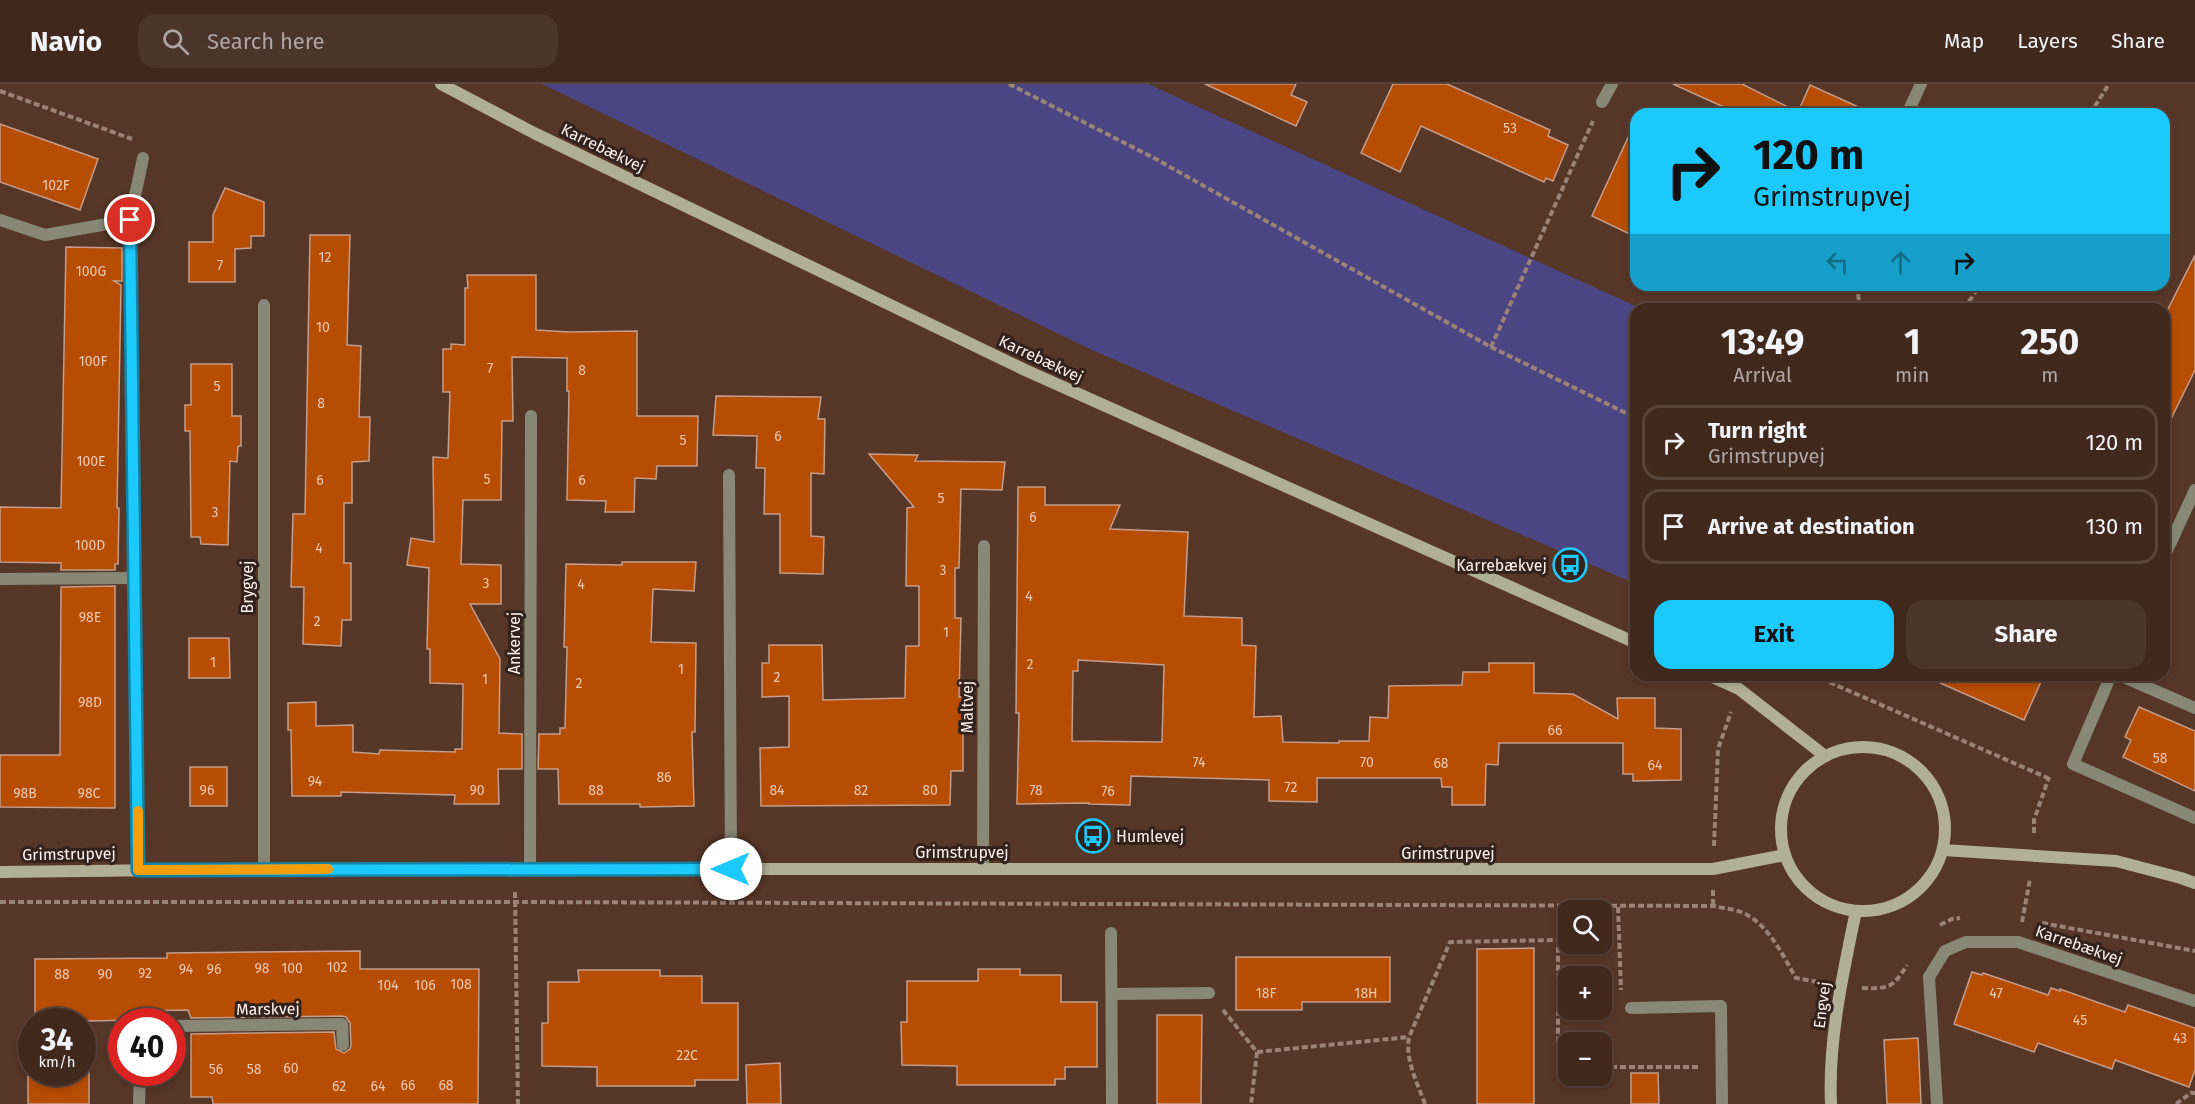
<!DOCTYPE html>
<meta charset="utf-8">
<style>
:root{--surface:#40281d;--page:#4b342a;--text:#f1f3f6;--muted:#aea6a4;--line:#59443b;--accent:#1cc9fc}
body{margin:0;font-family:"Fira Sans",sans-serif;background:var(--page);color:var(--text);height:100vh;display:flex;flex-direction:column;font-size:22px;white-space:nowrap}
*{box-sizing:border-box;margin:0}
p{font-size:20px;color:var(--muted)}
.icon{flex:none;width:33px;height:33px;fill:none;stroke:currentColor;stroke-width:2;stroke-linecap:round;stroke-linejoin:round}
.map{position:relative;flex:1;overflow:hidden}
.sheet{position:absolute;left:1630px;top:219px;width:540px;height:378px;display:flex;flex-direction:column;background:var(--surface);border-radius:18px;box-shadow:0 3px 9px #0003,0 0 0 2px var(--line)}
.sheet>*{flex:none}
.top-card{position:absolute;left:1630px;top:24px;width:540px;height:183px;border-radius:18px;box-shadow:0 3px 9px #0003,0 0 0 2px var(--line);background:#1cc9fc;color:#111;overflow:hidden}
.fabs{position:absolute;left:1558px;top:816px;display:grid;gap:12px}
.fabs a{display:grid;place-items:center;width:54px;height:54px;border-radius:12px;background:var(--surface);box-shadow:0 3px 9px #0003,0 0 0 2px var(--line);font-size:30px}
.speed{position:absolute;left:18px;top:924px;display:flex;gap:12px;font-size:30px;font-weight:700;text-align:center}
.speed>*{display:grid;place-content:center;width:78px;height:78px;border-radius:50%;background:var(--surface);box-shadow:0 3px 9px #0003,0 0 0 2px var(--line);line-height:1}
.speed small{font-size:15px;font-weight:400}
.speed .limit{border:9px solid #d22;background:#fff;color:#111}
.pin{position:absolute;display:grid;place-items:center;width:51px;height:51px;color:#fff;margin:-26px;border:3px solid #fff;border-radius:50%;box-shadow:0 2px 6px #0007}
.me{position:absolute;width:66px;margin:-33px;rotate:270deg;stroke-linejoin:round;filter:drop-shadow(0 0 4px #0008)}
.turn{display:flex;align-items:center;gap:21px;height:126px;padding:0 24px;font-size:27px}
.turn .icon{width:78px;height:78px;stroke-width:2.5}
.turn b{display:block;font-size:42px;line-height:51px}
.lanes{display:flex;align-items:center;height:57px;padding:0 24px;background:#0003;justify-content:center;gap:30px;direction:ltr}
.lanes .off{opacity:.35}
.eta{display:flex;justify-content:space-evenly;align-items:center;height:102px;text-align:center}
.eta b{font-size:36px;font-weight:700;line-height:42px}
.action{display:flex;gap:12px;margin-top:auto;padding:12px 24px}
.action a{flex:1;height:69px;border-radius:18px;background:var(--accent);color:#111;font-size:24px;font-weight:700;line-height:69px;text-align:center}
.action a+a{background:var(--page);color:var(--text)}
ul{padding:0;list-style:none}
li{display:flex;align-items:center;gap:18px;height:75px;margin:0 12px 9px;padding:0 12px;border:3px solid var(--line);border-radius:18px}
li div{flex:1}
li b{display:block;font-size:22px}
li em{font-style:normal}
header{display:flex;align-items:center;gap:36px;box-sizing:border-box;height:84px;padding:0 30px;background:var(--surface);border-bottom:2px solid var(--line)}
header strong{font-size:28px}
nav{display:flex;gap:33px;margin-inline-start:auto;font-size:21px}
.search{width:420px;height:54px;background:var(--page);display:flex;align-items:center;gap:15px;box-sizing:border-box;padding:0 21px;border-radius:18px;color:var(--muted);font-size:22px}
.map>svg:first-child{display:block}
</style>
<header>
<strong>Navio</strong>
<div class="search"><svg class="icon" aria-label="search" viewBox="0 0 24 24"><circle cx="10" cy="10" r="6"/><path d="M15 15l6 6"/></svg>Search here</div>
<nav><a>Map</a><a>Layers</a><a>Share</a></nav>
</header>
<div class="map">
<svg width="2195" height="1020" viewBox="0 0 2195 1020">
<rect width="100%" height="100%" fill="#563627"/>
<path fill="#4b4683" d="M542 0H1148L1642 225H1636V500L1092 266Z"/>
<g fill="#b74c03" stroke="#c49d8c" stroke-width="1.5" fill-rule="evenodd">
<path d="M1205 0H1296L1291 11 1307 18 1296 42Z"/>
<path d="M1393 0H1447L1550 46 1548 52 1568 61 1553 97 1546 94 1544 98 1421 42 1400 88 1361 69Z"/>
<path d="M1673 0H1742L1798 28 1810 1 1874 30H1739Z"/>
<path d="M1636 36V153L1592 132Z"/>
<path d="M0 40 98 75 80 126 0 98Z"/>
<path d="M225 104 264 118V152H251V164L235 165V198H189V158H213V131Z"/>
<path d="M310 151H350L347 261 361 262 359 333H370L369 377 352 378V419H344V479H351V536H342L341 562 303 560 304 503H291L293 430H305Z"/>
<path d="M66 163 122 164V197H114L121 201 117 424H119L118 480H115V486H61V479L0 478V423L61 424Z"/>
<path d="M2195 171V286L2164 349V233Z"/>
<path d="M467 191H536V246L569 248 637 247V332H698L697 382H657L656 395 635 394 634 428H605L606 417 567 416 569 307H567V274L512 273 513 337H502L501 416H463L461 480 501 481V520H470L500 575 499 649 522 650V685H498L499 720H454L455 711 341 708V712H292L291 646H288V619L316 618V642L353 641V668L379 670 380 666 455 668V665H462L463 600 430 599V565H427L429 484 407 481 411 454 434 458 433 373 448 374 450 308H443V265H451V260L465 261V204H468Z"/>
<path d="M191 280H232V332H241V362H238L237 378 230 377 228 461 201 460 200 453H191L190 347H185V321H191Z"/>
<path d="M716 312 821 313 818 335H825L824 390 811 389V452L824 453 823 490 780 489V430H764L765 384H756L757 352 713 351Z"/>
<path d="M869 370 918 371 915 377 1005 378 1002 406 961 405 959 484H955V534H961L959 613H963V687H951L950 721 761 722 760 664 789 663V612L762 613V579H769V561H822L823 616 905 614 906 562H919V502H906L907 424 914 423Z"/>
<path d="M1018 403H1045V421H1120L1110 445 1188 448 1184 532 1242 534V561L1256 562 1254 633 1281 632 1283 658 1339 659V657H1369L1370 633 1388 634 1389 602 1462 601 1463 588H1489V579H1534V609L1573 610 1618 635 1617 614H1655V644L1681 645V696L1633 697V690H1623V659H1499L1498 681 1486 680 1485 721H1452V703H1442L1441 694H1317V718L1269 717V696L1131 692 1130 721 1089 720V719L1017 720 1019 629H1016ZM1078 576 1164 581 1162 658 1072 657 1073 587H1078Z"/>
<path d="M622 478H696L694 507 653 505 651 558 696 559 695 648H692L694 722 640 723V720H559L558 685H538L539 650H560V644H565L567 563H564L566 480 622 481Z"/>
<path d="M115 502V724L0 723V671H60L61 503Z"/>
<path d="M189 554H229L230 594H189Z"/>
<path d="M1922 591H2044L2024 636Z"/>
<path d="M2139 623 2195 647V707L2123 673 2131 656 2125 653Z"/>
<rect x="190" y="683" width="37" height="39"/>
<path d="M1534 864V1020H1477V865Z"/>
<path d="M360 867V885H479L478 1020H213L212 1013H191V950L334 948 336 965 344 969 350 965 351 961 350 939 346 933 342 932 191 934 188 926 135 927V936L35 938V875L167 874V869Z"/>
<path d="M1236 873H1390V918H1302V926H1236Z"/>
<path d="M978 885H1020V891H1061V918H1097V983H1065V995H1055V1001H957V982L902 981 901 938H907V897H978Z"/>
<path d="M578 886H660V892H702V919H738V996H695V1002H597V983L542 982V939H548V898H579Z"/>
<path d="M1972 888 1982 891 1983 889 2048 911 2051 904 2060 907V905L2125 928 2128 921 2195 944V986L2189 1003 2115 976 2112 985 2038 959 2034 968 1954 940Z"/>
<path d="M1157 931H1202L1201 1020H1157Z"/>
<path d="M1918 954 1921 1020H1887L1884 956Z"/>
<path d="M780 979 781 1020H747L746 981Z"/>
<rect x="28" y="988" width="61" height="32"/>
<path d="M1631 989H1658L1659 1020H1631Z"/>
</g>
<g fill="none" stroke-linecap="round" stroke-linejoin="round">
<g stroke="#9a8276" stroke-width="4" stroke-dasharray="6 3" stroke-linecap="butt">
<path d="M1009 0 1154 74 1491 263 1636 334"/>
<path d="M0 7 132 55"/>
<path d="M2090 30 2109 0"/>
<path d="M1857 201 1860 225"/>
<path d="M1964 225 1980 201"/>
<path d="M1491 263 1593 37"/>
<path d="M1813 591 2048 694"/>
<path d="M2034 749V736L2049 693"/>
<path d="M1714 762 1718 665 1731 628"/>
<path d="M1713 806V822"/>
<path d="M515 808 518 1020"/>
<path d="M0 818H514L1713 822C1722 824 1733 825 1741 828 1768 839 1782 870 1796 894L1819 898"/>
<path d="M1618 823 1621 906"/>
<path d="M2022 838 2030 795"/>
<path d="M2042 839 2195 867"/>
<path d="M1940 841 1952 835 1960 834"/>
<path d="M1862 904C1888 905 1893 904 1907 881"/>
<path d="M1223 926 1257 968 1251 1020"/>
<path d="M1257 968 1409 953"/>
<path d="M1602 983H1700"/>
<path d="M1425 1020C1417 998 1405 976 1409 953L1450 858 1558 856V971L1562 979 1569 983"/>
<path d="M2176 1020 2191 1009H2195"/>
</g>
<g stroke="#887" stroke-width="12">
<path d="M2119 591 2195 624"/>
<path d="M1111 849 1112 1020"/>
<path d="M1929 893 1937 1020"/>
<path d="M1112 910 1209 909"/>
<path d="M1631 924 1721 922 1722 1020"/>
</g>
<g stroke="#887" stroke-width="12">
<path d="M1602 18 1612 0"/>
<path d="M1907 30 1921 0"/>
<path d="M0 136 45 151 130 136 138 786"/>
<path d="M130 136 143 74"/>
<path d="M729 391 731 785"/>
<path d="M2164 473 2195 406"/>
<path d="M0 495 135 494"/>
<path d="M2111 591 2073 680 2195 734"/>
<path d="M983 784 984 462"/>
<path d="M264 785V221"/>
<path d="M530 786 531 332"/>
<path d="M1929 893 1945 867 1966 858H2018L2195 917"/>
<path d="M172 942 342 940 343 961"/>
<path d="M139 1020 140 988"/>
</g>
<g stroke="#b1b096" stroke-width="12">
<path d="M441 0 534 49 1025 286 1636 559"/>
<path d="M1708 591 1739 605 1825 672"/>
<circle cx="1863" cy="745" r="82"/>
<path d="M1943 766 2116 777 2181 794 2195 799"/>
<path d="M0 788 264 785H1713L1785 771"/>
<path d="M1831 1020C1828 957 1843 889 1856 827"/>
</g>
</g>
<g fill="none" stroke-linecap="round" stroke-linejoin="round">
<g stroke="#1283a4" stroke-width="15">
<path id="route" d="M130 136 138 786 731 785"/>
</g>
<use href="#route" stroke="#1cc9fc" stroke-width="10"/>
<path stroke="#f59e0b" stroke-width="10" d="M138 727V786L328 785"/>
</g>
<defs>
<g id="bus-ring" transform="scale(1.725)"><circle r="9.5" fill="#31221b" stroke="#1cc9fc" stroke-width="1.5"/><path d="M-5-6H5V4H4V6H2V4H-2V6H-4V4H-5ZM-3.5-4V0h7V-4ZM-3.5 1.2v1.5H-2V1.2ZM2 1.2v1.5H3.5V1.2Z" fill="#1cc9fc"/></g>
</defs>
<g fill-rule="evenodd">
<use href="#bus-ring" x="1570" y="481"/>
<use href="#bus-ring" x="1093" y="752"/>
</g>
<g text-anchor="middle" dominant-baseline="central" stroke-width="6" stroke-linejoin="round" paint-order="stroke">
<g font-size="14" fill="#ecc8b1">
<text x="1510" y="44">53</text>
<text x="56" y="101">102F</text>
<text x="325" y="173">12</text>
<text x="220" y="181">7</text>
<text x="91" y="187">100G</text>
<text x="323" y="243">10</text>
<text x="93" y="277">100F</text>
<text x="490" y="284">7</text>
<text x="582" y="286">8</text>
<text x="217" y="302">5</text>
<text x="321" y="319">8</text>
<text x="778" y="352">6</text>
<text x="683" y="356">5</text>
<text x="91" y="377">100E</text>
<text x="487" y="395">5</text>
<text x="320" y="396">6</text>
<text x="582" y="396">6</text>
<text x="941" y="414">5</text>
<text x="215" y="428">3</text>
<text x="1033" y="433">6</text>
<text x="90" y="461">100D</text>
<text x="319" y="464">4</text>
<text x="943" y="486">3</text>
<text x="486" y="499">3</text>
<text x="581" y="500">4</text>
<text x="1029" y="512">4</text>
<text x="90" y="533">98E</text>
<text x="317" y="537">2</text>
<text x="946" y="548">1</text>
<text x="213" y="578">1</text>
<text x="1030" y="580">2</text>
<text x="681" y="585">1</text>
<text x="777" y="593">2</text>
<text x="485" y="595">1</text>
<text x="579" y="599">2</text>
<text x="90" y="618">98D</text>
<text x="1555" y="646">66</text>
<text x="2160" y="674">58</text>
<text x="1199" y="678">74</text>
<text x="1367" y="678">70</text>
<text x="1441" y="679">68</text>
<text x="1655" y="681">64</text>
<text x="664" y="693">86</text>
<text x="315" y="697">94</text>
<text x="1291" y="703">72</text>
<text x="207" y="706">96</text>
<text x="477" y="706">90</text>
<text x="596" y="706">88</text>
<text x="777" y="706">84</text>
<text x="861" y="706">82</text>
<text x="930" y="706">80</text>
<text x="1036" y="706">78</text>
<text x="1108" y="707">76</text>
<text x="25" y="709">98B</text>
<text x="89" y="709">98C</text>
<text x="337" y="883">102</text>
<text x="262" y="884">98</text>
<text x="292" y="884">100</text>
<text x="186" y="885">94</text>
<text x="214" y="885">96</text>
<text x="145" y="889">92</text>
<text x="62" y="890">88</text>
<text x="105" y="890">90</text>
<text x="461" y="900">108</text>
<text x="388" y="901">104</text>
<text x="425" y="901">106</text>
<text x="1266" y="909">18F</text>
<text x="1366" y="909">18H</text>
<text x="1996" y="909">47</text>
<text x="2080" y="936">45</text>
<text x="2180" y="954">43</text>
<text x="687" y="971">22C</text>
<text x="291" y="984">60</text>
<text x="216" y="985">56</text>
<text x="254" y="985">58</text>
<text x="408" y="1001">66</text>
<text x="446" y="1001">68</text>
<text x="339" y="1002">62</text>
<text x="378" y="1002">64</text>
</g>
<g font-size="16" fill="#fef1eb" stroke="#31221b">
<text transform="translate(603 64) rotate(26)">Karrebækvej</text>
<text transform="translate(1041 275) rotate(25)">Karrebækvej</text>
<text transform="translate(247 503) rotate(-90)">Brygvej</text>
<text transform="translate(514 559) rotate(-90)">Ankervej</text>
<text transform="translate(967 623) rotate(-90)">Maltvej</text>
<text x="962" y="768">Grimstrupvej</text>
<text x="1448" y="769">Grimstrupvej</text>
<text transform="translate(69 770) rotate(-1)">Grimstrupvej</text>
<text transform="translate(2079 861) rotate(19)">Karrebækvej</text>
<text transform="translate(1822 921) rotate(-83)">Engvej</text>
<text transform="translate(268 925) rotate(-1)">Marskvej</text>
</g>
<g font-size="16" fill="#fef1eb" stroke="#31221b" text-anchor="end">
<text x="1547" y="481">Karrebækvej</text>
<text x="1116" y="752" text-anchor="start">Humlevej</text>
</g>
</g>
</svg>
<div class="fabs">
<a><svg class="icon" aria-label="search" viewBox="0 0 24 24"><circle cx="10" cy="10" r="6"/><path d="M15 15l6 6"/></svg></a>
<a>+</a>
<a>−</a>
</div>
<div class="speed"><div>34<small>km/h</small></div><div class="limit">40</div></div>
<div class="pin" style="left:130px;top:136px;background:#d93025"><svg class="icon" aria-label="arrive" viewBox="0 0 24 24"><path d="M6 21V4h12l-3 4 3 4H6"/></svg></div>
<svg class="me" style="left:731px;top:785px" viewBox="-20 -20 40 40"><circle r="19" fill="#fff"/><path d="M0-13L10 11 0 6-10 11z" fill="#1cc9fc"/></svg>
<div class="top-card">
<div class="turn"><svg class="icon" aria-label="right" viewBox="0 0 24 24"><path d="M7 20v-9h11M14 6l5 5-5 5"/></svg><div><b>120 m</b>Grimstrupvej</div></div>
<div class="lanes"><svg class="icon off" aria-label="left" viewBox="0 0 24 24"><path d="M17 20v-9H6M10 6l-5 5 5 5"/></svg><svg class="icon off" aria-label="ahead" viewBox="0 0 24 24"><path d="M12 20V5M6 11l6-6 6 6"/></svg><svg class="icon" aria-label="right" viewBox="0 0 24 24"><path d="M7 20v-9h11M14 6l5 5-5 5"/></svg></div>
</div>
<section class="sheet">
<div class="eta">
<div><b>13:49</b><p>Arrival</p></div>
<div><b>1</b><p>min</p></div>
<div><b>250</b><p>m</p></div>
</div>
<ul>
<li><svg class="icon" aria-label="right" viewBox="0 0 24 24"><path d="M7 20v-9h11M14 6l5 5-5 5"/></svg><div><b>Turn right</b><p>Grimstrupvej</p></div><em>120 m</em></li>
<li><svg class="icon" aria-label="arrive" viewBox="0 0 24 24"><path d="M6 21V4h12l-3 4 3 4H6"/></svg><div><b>Arrive at destination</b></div><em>130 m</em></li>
</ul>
<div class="action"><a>Exit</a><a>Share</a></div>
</section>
</div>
